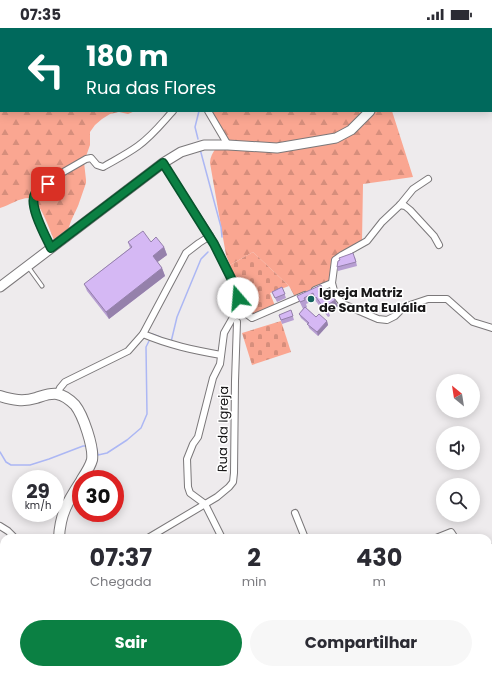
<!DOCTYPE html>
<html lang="pt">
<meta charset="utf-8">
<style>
:root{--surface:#fff;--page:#f7f7f7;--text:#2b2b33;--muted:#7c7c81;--accent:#0b8043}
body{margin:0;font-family:Poppins,sans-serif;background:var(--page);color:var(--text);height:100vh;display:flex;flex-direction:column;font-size:15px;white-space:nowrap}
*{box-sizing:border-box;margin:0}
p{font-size:13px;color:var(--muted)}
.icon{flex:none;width:22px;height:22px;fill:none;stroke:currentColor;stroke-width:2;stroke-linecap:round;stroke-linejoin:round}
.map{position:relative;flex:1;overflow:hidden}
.panel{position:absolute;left:0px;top:506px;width:492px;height:140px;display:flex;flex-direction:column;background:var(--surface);border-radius:12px 12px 0 0;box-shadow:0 2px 10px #0003}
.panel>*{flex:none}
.banner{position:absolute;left:0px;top:0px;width:492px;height:84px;box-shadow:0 2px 10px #0003;background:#00695c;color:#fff;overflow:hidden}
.needle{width:26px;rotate:330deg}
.fabs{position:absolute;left:436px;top:346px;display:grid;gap:8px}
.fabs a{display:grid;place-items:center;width:44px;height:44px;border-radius:50%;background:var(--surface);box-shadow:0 2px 10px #0003;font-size:20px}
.speed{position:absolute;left:12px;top:442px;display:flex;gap:8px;font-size:20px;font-weight:700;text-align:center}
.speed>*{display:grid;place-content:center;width:52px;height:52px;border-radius:50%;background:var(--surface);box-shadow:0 2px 10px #0003;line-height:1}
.speed small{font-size:10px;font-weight:400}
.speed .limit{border:6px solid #d22;background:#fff;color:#111}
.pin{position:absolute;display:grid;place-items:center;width:34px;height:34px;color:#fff;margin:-17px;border-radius:8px;box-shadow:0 2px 6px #0006}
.me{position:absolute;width:44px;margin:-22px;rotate:342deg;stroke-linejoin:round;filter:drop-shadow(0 0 3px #0008)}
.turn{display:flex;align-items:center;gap:14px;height:84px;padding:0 20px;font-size:18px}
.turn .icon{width:52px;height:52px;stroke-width:2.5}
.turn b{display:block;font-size:28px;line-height:34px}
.eta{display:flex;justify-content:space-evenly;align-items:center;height:68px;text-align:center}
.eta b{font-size:24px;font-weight:700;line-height:28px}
.button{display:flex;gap:8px;margin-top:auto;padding:8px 20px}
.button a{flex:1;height:46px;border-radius:24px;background:var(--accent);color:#fff;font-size:16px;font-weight:700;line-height:46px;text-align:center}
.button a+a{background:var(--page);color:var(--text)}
.status{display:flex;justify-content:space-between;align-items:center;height:28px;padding:0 20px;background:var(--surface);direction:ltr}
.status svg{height:11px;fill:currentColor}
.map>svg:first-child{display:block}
</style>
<div class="status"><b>07:35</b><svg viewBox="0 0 49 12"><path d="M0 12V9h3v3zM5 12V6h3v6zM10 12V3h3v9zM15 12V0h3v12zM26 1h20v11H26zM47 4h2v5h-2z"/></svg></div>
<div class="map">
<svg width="492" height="646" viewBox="0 0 492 646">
<defs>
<pattern id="forest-firs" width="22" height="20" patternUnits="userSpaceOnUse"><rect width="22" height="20" fill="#faa691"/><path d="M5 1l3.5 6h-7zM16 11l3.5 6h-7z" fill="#d68e7c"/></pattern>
<pattern id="cemetery-stones" width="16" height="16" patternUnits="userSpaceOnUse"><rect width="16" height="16" fill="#faa691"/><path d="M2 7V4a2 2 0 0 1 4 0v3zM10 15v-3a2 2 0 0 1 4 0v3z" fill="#d68e7c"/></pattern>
</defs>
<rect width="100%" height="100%" fill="#eeebed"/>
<path fill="#faa691" d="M265 642H302L301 646H264L263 643Z"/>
<g fill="url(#forest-firs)">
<path d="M0 0H441L442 1H1V83H135L128 86 119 84 110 86 102 91 95 97 90 104V117L84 134 86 152V155L78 178 71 193 68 202 55 214C51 206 39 169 29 170 19 170 10 177 0 180Z"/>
<path d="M210 83H392L413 149 363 156 362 213 333 231 331 253 295 269 289 258 253 224 230 237 226 227 210 135C210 121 227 114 221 99 219 94 214 88 210 83Z"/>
</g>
<g fill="url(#cemetery-stones)">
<path d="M253 224 289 258 270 265 275 278 252 288 230 237Z"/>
<path d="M281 293 291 324 252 337 242 305Z"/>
</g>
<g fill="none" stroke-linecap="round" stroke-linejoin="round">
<g stroke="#acb7f4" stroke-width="1.5">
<path d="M196 0V1"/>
<path d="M198 111 195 99 199 83"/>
<path d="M200 121 221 199 222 209"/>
<path d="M152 306 160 309"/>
<path d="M171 314 177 289 201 231 208 224"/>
<path d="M96 418 98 427 107 425 127 412 141 400 147 386 146 319 149 313"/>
<path d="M0 424 6 434 11 437H30L49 431 83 418H86"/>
</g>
<g stroke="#7b787a" stroke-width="5">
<path id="lane" d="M29 240 42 258"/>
</g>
<g stroke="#7b787a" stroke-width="8">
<g id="street">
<path d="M208 83 228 117"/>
<path d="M163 135 210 208 219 224 235 258 240 282"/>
<path d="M428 151 413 161 400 177 382 194 367 213 342 227 335 232 332 255 335 266 343 276 378 291 387 292 395 288 404 279 428 271H447L473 294 492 300"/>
<path d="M400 177 405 178 410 182 434 208 439 217"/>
<path d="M51 220 36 187 33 175 36 166 60 146 86 131 91 130 97 137 103 139C115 132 127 126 138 118 152 108 162 95 173 83"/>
<path d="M315 262 332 255"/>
<path d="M240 282 244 284 252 290 305 267"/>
<path d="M143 306C169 317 193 322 221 327"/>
<path d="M57 366 60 360 65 354 128 323 143 306 186 225 199 215 210 208"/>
<path d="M295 485 305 510"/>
<path d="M0 498 8 503 15 510"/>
<path d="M148 510 217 469 229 459 233 454 234 445 235 353 237 294"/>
<path d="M222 510 205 476 190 465 188 459 187 431 193 416 198 409 213 350 220 336 224 305 232 291 240 282"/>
<path d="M313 510H330"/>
<path d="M436 510 451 504 455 510"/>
<path d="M488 522 492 519"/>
<path d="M0 575 4 579"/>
<path d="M468 642 469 646"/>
<path d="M1 646 7 642"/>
</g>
</g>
<g stroke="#7b787a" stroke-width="11">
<g id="secondary">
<path d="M452 1 453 0"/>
<path d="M0 259 163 135 181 124 204 117H228L277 120 336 110 351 102 370 83"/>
<path d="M488 611H492"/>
<path d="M379 646 392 642"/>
</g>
</g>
<g stroke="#7b787a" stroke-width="12">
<g id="primary">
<path d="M0 368C13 372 23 374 36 370 43 368 49 365 57 366 63 367 70 372 75 377 83 387 94 419 92 432 90 439 86 445 82 451"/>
<path d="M59 510C60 486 68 473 81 453"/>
<path d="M321 642 323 646"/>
<path d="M305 646 307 642"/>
</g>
</g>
<use href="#lane" stroke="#fff" stroke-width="3"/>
<use href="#street" stroke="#fff" stroke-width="6"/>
<use href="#secondary" stroke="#fff" stroke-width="9"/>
<use href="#primary" stroke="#fff" stroke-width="10"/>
</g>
<g fill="#b79ed2">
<path d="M128 214H151L164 219 167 227 157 234 162 240 165 248 109 291 87 263 84 256 130 220Z"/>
<path d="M355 229 357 238 338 243 337 239Z"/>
<path d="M282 259 286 270 277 274 272 264Z"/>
<path d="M323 261 325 268 322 269 323 272H335L338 278 329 285 330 288 328 289 318 276 315 272 306 276 307 279 306 280 316 289 327 293 328 297 318 308 309 300 308 296 301 290 299 286 304 280 303 281 297 268Z"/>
<path d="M291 282 294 292 282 296 279 287Z"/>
</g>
<g fill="#9581ab">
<path d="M164 219 167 227 155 236 153 228Z"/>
<path d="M162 240 165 248 109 291 106 284Z"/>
<path d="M335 272 338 278 329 285 326 278Z"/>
<path d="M327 293 328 297 318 308 317 304Z"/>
</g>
<g fill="#d5b8f4" stroke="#9581ab">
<path d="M143 203 151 214 156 209 164 219 153 228 162 240 106 284 84 256 132 219 128 214Z"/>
<path d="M353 225 356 234 337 239 338 233 340 232 339 230Z"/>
<path d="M321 257 323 261 319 263 323 272 331 266 335 272 326 278 327 281 325 282 316 269 315 270 313 265 304 270 305 272 300 274 297 268Z"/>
<path d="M282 259 285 266 275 270 272 264Z"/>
<path d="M305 279 316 289 319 286 327 293 317 304 307 296 309 295 299 286Z"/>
<path d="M291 282 293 288 281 292 279 287Z"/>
</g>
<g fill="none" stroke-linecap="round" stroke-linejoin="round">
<g stroke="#07532c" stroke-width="10">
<path id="route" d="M48 156C44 159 38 162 35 166 28 177 46 209 51 220L163 135 214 216 235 258 238 270"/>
</g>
<use href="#route" stroke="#0b8043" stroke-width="7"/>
</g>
<circle fill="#14625d" stroke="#fff" stroke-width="1.5" cx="311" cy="271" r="4"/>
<g text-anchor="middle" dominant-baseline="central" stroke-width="3" stroke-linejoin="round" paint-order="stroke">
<g font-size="13" font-weight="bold" fill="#181718" stroke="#fff" text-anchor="start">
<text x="319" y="264">Igreja Matriz<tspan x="319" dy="15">de Santa Eulália</tspan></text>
</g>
<g font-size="13" fill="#181718" stroke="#fff">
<text transform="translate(223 401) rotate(-89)">Rua da Igreja</text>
</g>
</g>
</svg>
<div class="fabs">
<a><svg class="needle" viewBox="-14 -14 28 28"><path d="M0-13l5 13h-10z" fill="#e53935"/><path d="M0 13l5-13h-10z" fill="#7c7c81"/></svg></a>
<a><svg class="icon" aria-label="sound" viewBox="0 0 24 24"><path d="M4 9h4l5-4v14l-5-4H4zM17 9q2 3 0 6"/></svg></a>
<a><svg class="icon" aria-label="search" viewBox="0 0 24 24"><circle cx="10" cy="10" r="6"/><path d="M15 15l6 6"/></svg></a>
</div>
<div class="speed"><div>29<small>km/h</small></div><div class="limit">30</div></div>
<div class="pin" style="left:48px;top:156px;background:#d93025"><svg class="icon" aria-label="arrive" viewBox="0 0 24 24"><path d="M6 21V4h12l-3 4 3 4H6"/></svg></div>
<svg class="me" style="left:238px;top:270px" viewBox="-20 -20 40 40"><circle r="19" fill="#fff"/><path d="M0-13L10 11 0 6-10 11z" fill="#0b8043"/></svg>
<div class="banner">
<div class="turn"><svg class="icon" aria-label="left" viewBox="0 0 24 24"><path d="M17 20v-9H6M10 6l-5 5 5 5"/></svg><div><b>180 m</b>Rua das Flores</div></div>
</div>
<section class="panel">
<div class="eta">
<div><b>07:37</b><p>Chegada</p></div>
<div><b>2</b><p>min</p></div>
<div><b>430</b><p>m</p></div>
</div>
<div class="button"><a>Sair</a><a>Compartilhar</a></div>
</section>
</div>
